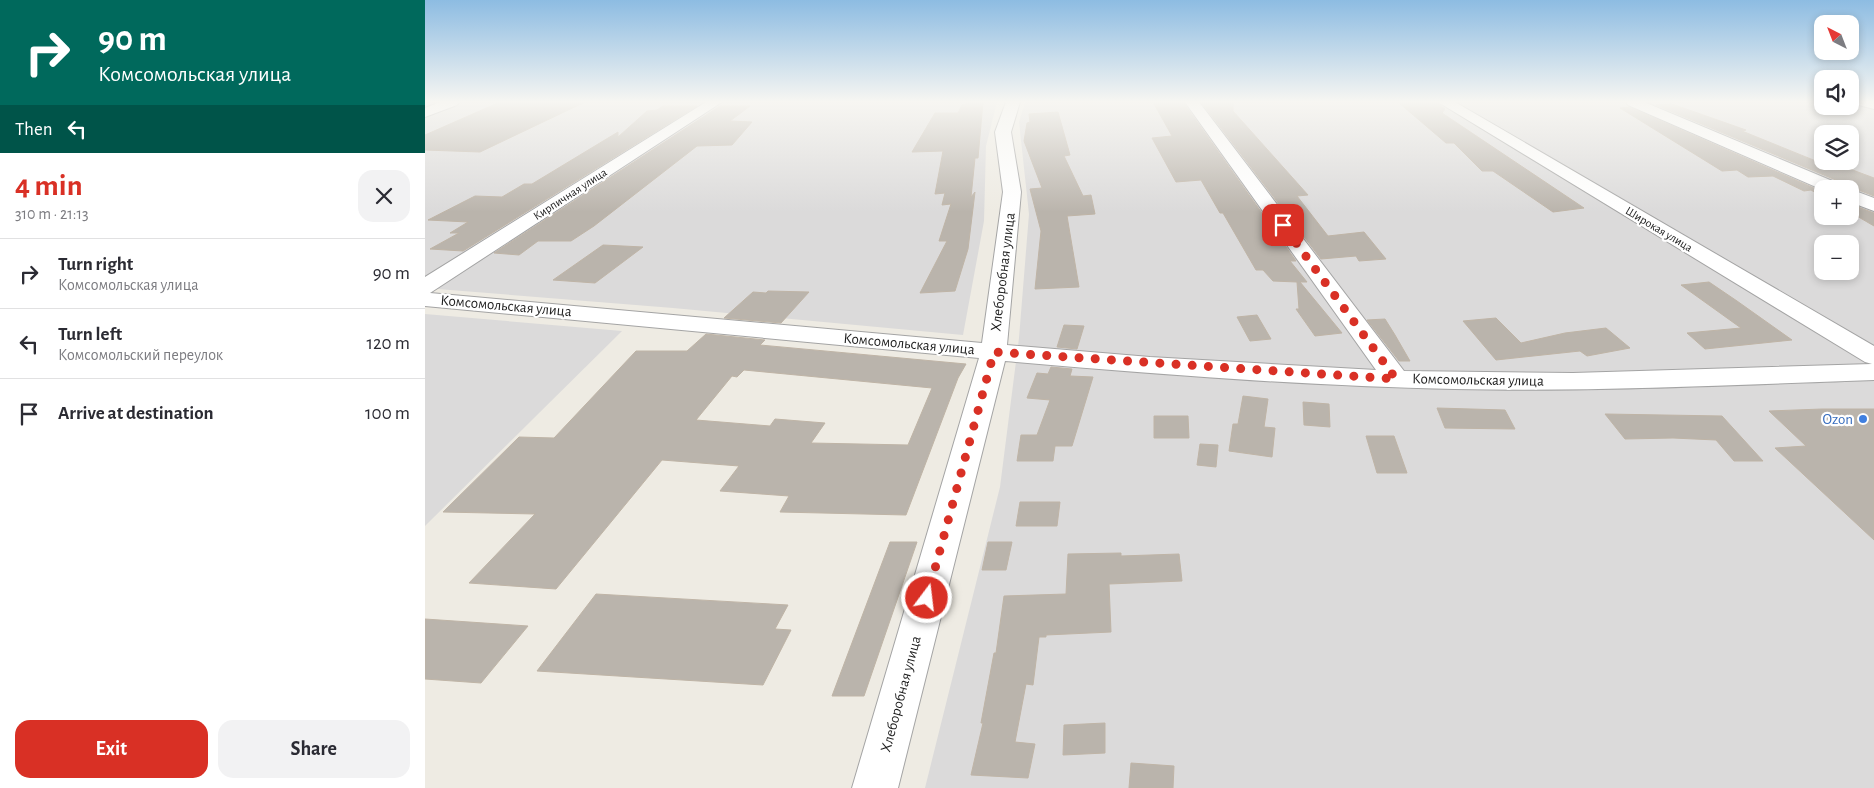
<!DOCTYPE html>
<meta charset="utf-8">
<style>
:root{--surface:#fff;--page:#f2f2f3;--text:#2b2b33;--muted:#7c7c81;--line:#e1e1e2;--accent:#d93025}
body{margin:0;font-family:"Alegreya Sans",sans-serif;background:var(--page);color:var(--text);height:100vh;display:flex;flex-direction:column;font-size:19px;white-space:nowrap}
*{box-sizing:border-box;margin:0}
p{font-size:16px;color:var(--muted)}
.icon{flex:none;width:28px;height:28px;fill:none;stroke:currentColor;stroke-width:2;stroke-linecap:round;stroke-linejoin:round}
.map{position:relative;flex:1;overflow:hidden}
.side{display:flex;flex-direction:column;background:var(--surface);width:425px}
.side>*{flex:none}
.guide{background:#00695c;color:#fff;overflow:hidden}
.needle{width:32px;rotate:318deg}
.tools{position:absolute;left:1389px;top:15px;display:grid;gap:10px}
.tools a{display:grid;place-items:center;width:45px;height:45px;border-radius:10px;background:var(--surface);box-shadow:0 2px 8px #0003;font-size:25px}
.pin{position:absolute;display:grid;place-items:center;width:42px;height:42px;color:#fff;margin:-21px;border-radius:10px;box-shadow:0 2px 8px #0006}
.me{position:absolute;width:55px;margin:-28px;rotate:15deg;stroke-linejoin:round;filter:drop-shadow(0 0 4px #0008)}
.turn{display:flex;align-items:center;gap:18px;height:105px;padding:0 15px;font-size:22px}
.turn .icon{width:65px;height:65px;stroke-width:2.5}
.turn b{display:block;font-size:35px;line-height:42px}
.then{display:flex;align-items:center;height:48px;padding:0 15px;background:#0003;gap:10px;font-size:19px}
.round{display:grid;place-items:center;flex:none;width:52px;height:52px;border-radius:15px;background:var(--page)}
.summary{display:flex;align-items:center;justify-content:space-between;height:85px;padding:0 15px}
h1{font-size:30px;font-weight:700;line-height:38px;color:var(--accent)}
.cta{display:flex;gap:10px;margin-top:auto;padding:10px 15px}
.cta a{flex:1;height:58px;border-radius:15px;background:var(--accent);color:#fff;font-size:20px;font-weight:700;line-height:58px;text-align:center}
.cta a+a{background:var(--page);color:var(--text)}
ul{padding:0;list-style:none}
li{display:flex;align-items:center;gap:15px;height:70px;padding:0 15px;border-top:1px solid var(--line)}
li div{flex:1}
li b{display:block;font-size:19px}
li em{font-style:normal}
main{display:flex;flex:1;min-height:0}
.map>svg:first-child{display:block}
</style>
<main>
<section class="side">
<div class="guide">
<div class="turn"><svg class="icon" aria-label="right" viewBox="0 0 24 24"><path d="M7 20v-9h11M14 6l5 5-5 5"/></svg><div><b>90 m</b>Комсомольская улица</div></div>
<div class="then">Then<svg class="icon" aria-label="left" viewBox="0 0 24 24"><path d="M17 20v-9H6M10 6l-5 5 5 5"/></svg></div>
</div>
<div class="summary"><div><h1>4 min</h1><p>310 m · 21:13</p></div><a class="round"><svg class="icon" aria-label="close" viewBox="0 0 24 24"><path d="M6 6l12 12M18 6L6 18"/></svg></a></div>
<ul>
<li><svg class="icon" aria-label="right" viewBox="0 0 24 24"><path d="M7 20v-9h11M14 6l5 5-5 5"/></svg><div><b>Turn right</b><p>Комсомольская улица</p></div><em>90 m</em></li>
<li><svg class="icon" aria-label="left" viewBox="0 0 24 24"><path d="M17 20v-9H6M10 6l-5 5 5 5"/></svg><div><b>Turn left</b><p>Комсомольский переулок</p></div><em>120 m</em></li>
<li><svg class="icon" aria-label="arrive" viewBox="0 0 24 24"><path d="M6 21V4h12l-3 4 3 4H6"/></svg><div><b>Arrive at destination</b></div><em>100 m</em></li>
</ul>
<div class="cta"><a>Exit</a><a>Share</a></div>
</section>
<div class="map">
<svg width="1449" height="788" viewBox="0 0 1449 788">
<rect width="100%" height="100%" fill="#eeebe3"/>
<g fill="#dbdada" fill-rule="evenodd">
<path d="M0 102H572L561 146 559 221 538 335 248 308 0 288Z"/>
<path d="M600 102H1397L1398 106H1425V102H1449V788H500L575 487 594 338 604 214 594 122ZM1398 134H1425V161H1398ZM1398 189H1425V216H1398ZM1398 244H1425V271H1398Z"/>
<path d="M0 314 197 331 0 526Z"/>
</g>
<g fill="#bab4ac" stroke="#bfb4a6" fill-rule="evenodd">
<path d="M75 102H160L55 152 0 150V135Z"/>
<path d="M542 102H558L553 158H550L546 197 550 192 543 249 530 291 495 293 522 241H514L526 204 517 205 520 193 510 194 518 151 487 152 510 113H533L537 105H540Z"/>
<path d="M728 102H758L871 261H865L882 282H875L917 333 890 336 871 309H874L872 282 848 281 838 270H831L798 213H795L776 180 751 182 727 138 747 136Z"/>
<path d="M776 102H808V111L883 195 872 196 903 236 939 232 961 259 934 261 931 256 896 259Z"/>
<path d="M973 102H1011L1020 109 1017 113 1159 208 1128 212 1068 171H1057L1029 143H1021Z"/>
<path d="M1247 104 1321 130 1317 131 1413 170 1425 169 1449 178V196L1426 187 1422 189 1418 183 1231 105Z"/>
<path d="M238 106H272L38 251 5 249 34 233H25L43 222 3 220 50 196 77 197 99 184H107L193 132V137L222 111 232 110Z"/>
<path d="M295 106H325L305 121 327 122 307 145 272 146 169 226 146 241H113L94 255 69 253Z"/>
<path d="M1204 107 1398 192V197L1386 190 1379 191 1348 176 1323 177 1312 170 1297 171 1195 108Z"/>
<path d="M633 112 645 155 639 156 658 196 666 195 670 214 642 216 654 287 610 289 616 231 605 189 617 188 599 141 602 123 605 122 604 114Z"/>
<path d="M1425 204 1449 213V226L1425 212Z"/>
<path d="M178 245 218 247 170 283 128 280Z"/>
<path d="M1284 282 1312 301 1367 340 1280 349 1262 333 1316 328 1256 285Z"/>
<path d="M343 291 384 292 356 323 299 318 328 292 341 293Z"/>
<path d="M832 315 846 339 825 341 812 317Z"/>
<path d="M1071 318 1096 343 1140 333 1181 328 1205 348 1162 356 1155 351 1071 360 1038 321Z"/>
<path d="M960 319 970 335 985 361H974L942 320Z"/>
<path d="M639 325 659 326 652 349 632 347Z"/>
<path d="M281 334 340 340 335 345 541 364 533 378 481 515 355 512 364 496 295 491 314 466 237 460 131 589 44 583 110 514 18 512 94 437 129 438 211 351H262ZM319 370 507 388 483 445 386 443 400 423 350 419 345 426 271 420 307 376 312 377Z"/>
<path d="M626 367 647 369 645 376 668 377 647 446H630L628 461H592L596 435H612L625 400 602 398 612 373 623 374Z"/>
<path d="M818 396 843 399 839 427 850 428 847 457 804 451 808 424H813Z"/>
<path d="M878 402 904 404 905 427 879 425Z"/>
<path d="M1012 408 1080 410 1090 429 1020 428Z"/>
<path d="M1397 409H1449V540L1350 448 1381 446 1344 411Z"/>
<path d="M1180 414 1297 416 1338 461H1309L1291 440 1248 438 1200 439Z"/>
<path d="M729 416H763L764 438H729Z"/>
<path d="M941 436H969L982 473H952Z"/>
<path d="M775 444 793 445 791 467 772 465Z"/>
<path d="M595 502H635L632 526H591Z"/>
<path d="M465 542H492L439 696H407Z"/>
<path d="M563 542H587L581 570H557Z"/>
<path d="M696 553V556L754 554 757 581 684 584 686 632 621 635V637H614L608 685 601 684 590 742 610 744 603 778 546 775 558 723H556L569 653H571L579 596 641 594 643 554Z"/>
<path d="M171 594 363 605 350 629 366 630 338 685 112 671Z"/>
<path d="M0 619 103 626 56 683 0 679Z"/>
<path d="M680 723V753L638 755 639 725Z"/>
<path d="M706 763 749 766 748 788H704Z"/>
</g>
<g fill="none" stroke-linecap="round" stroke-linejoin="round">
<g stroke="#a4a4a4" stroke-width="2">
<g id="minor">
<path d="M15 102H34L32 105 0 117V108Z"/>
<path d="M281 102H297L5 293 557 343 578 192 570 132 581 102H595L586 132 596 192 582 345 725 357 951 370 760 102H774L979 371 1148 373 1447 364 1440 362 1013 102H1030L1449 346V380C1309 385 1169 392 1029 389 879 386 729 374 580 361L473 788H427L554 358 0 306V277Z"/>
<path d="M1201 102H1219L1417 185 1420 189 1398 190 1203 105Z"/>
<path d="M1432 102H1449V109L1434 105Z"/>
<path d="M1425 189 1449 198V211L1425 202Z"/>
</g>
</g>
<use href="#minor" fill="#fff" fill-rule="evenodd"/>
</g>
<linearGradient id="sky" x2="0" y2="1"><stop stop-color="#8dbce2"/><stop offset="0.48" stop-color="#f7f6f2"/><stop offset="1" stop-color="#f7f6f2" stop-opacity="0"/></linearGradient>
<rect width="1449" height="212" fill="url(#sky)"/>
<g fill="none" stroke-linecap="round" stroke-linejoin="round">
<path stroke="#d93025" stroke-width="9" stroke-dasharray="0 16.2" d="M502 598 569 352 971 379 858 225"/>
</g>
<circle fill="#3f7fe0" stroke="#fff" stroke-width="2" cx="1438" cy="419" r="5"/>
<g text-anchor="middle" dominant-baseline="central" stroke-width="4.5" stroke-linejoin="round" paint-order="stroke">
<g font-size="12" fill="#1d1d1d" stroke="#fff">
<text transform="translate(145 194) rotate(-33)">Кирпичная улица</text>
<text transform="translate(1234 229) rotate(31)">Широкая улица</text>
</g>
<g font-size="15" fill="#1d1d1d" stroke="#fff">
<text transform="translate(578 272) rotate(-83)">Хлеборобная улица</text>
<text transform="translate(81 306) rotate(5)">Комсомольская улица</text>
<text transform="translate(484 344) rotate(5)">Комсомольская улица</text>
<text transform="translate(1053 380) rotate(1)">Комсомольская улица</text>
<text transform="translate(476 694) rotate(-75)">Хлеборобная улица</text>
</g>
<g font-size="15" fill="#366cbe" stroke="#fff" text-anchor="end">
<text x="1428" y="419">Ozon</text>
</g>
</g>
</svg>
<div class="tools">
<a><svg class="needle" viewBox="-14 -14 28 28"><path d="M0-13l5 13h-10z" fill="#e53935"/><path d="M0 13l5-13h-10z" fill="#7c7c81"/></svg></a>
<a><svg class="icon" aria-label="sound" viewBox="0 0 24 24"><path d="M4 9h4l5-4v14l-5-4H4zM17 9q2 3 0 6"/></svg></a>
<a><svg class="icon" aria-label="layers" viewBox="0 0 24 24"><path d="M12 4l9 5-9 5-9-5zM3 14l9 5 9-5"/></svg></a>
<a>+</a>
<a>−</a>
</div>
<div class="pin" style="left:858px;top:225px;background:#d93025"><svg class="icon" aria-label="arrive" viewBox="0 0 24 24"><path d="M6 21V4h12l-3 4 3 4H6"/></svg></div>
<svg class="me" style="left:502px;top:598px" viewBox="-20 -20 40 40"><circle r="17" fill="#d93025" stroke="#fff" stroke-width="3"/><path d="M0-11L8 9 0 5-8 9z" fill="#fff"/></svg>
</div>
</main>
